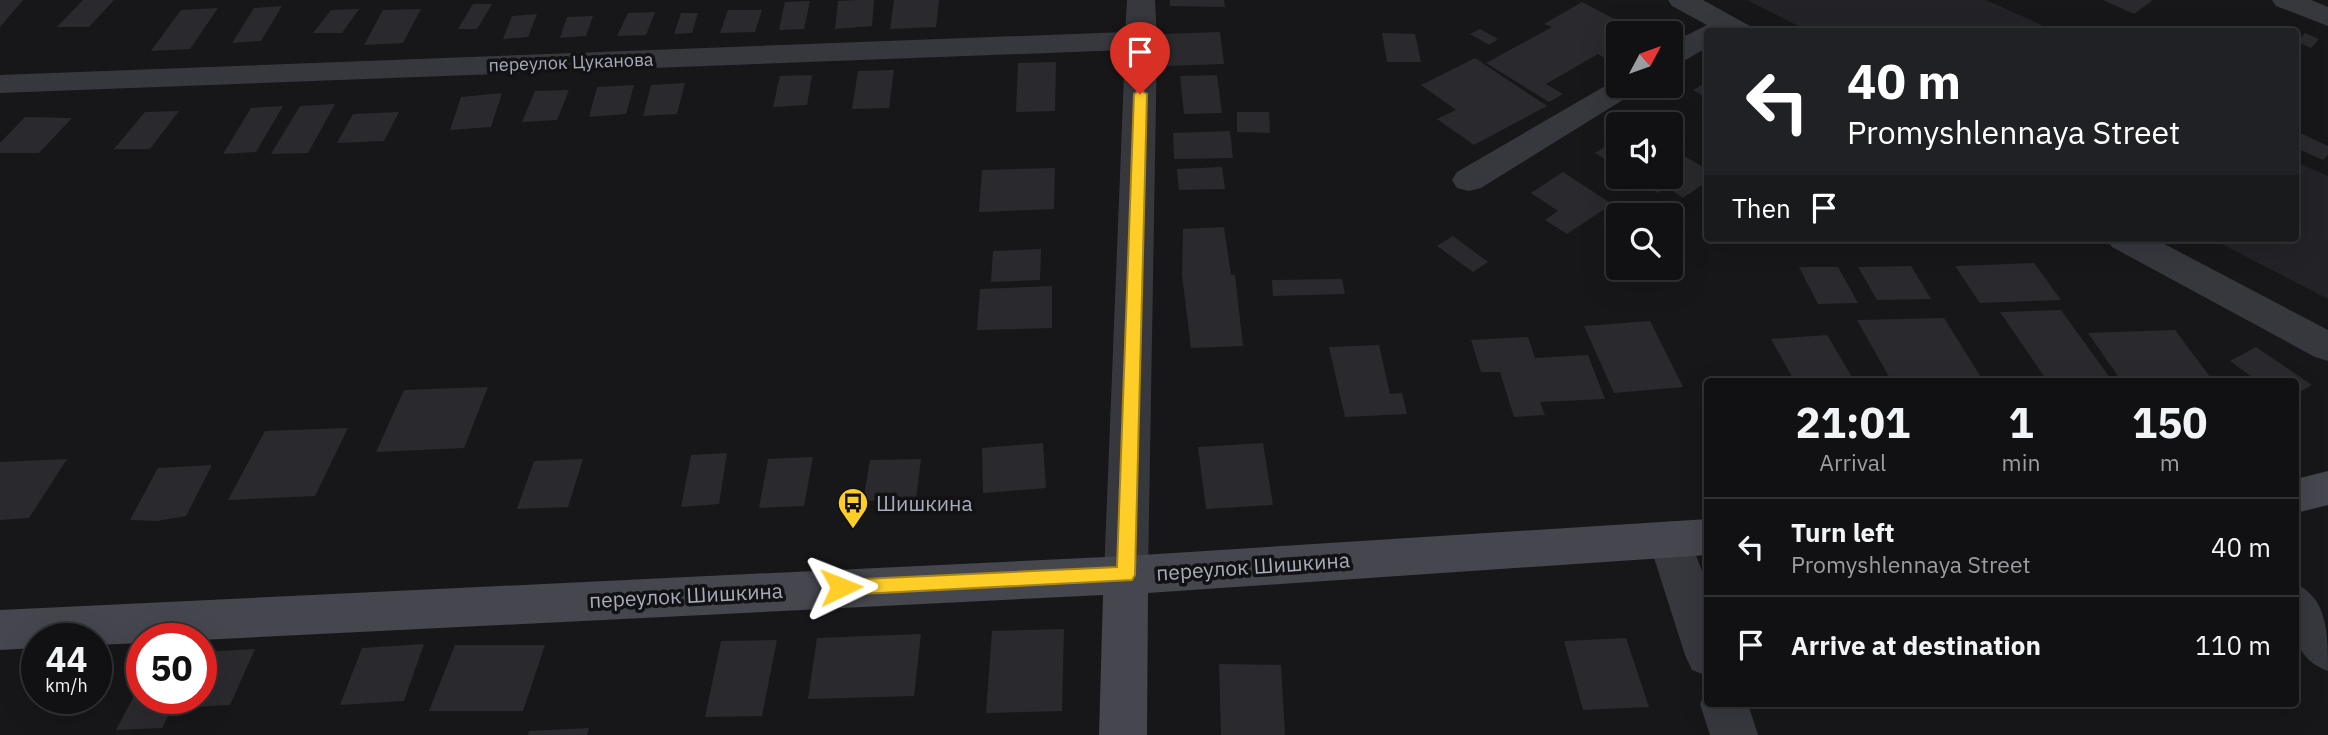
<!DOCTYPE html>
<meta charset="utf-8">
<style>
:root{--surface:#111113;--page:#1e1f21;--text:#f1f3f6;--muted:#9c9da0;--line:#303133}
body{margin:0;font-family:"IBM Plex Sans",sans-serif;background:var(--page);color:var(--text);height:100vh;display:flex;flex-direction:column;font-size:26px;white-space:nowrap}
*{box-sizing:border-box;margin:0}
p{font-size:23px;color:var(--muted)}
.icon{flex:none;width:38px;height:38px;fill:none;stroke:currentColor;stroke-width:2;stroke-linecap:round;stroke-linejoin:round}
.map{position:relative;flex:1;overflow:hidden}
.panel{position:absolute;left:1704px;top:378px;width:595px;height:329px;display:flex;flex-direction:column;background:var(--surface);border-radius:7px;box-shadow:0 7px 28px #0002,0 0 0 2px var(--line)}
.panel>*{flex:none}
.banner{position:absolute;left:1704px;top:28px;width:595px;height:214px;border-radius:7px;box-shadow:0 7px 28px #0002,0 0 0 2px var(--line);background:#202124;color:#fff;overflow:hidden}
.needle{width:46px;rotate:49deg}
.controls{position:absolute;left:1606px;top:21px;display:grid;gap:14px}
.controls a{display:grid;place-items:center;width:77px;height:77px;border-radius:7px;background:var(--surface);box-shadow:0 7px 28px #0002,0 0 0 2px var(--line);font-size:35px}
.speed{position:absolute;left:21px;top:623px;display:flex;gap:14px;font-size:35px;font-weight:700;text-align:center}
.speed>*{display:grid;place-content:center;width:91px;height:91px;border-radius:50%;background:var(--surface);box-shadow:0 7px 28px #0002,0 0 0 2px var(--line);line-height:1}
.speed small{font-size:18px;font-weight:400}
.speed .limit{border:10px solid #d22;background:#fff;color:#111}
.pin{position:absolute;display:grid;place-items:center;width:60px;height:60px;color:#fff;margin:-72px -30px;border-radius:50% 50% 50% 0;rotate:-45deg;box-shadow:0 0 7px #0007}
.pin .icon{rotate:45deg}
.me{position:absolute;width:77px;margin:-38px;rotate:88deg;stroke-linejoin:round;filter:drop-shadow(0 0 5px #0008)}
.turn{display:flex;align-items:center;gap:24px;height:147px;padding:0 28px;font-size:32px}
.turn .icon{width:91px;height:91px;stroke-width:2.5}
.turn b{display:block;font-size:49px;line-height:60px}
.then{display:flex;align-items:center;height:66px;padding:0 28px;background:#0003;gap:14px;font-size:26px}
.eta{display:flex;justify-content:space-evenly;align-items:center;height:119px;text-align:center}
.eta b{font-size:42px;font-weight:700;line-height:49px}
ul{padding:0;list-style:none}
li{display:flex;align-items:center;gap:21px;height:98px;padding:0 28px;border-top:2px solid var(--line)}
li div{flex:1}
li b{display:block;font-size:26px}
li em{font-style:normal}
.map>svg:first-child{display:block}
</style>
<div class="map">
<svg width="2328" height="735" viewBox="0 0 2328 735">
<rect width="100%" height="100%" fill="#171719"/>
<g fill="#232226">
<path d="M1747 0H1986L2055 31H1808Z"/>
<path d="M2296 162 2328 176V299L2210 238H2296Z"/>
</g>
<g fill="#2a292d">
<path d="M0 0H23L0 27Z"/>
<path d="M83 0H114L89 27H57Z"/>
<path d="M858 0H874L872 26 835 29 838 1Z"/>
<path d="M894 0H939L936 27 890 29Z"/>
<path d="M1170 0H1224L1225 7 1170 6Z"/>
<path d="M2103 0H2153L2134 14Z"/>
<path d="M810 1 804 29 779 30 785 2Z"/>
<path d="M1582 2 1641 33H1619V51L1606 59 1598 54 1546 84 1563 94 1549 102 1486 63 1552 27 1544 24Z"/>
<path d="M473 4H492L477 29H458Z"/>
<path d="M282 6 261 41 232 43 254 8Z"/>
<path d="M218 8 190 49 151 51 181 10Z"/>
<path d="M359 9 342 33H313L331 10Z"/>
<path d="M421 9 403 43 364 45 383 10Z"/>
<path d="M728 10H762L755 32 720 33Z"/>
<path d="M655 12 646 35 617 36 628 13Z"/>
<path d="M681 13H698L692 33 674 34Z"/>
<path d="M537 14 528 37 503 39 512 16Z"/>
<path d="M593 16 586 36 560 38 567 17Z"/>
<path d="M1480 29 1498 39 1489 45 1470 34Z"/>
<path d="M1220 32 1224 64 1167 66 1164 34Z"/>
<path d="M1382 33 1415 34 1421 62H1387Z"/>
<path d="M2305 33 2319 39 2311 48 2297 42Z"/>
<path d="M1475 58 1547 106 1474 145 1437 119 1456 110 1421 85Z"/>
<path d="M1056 62 1055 111 1016 112 1018 63Z"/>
<path d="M894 70 889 108 852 109 858 71Z"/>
<path d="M812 75 807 105 773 107 780 76Z"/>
<path d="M1217 75 1222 113 1184 114 1180 76Z"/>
<path d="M1708 81V99L1693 90Z"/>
<path d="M685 83 677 114 643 116 651 85Z"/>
<path d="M634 85 626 114 589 117 597 87Z"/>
<path d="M569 90 557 120 522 122 535 91Z"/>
<path d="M502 93 491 127 450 130 461 97Z"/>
<path d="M335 104 308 153 271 154 300 106Z"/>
<path d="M283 106 256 152 223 154 251 108Z"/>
<path d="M179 111 150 149H114L145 112Z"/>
<path d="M399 112 384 141 337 143 353 114Z"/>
<path d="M1237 112H1269L1270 133 1237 132Z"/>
<path d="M25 117 72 118 39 153H0V143Z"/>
<path d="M1230 131 1233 158 1174 159 1173 133Z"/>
<path d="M2296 131 2328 146V155L2323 160 2296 148Z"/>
<path d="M1619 138V168L1595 153Z"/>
<path d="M1671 148 1708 170V181L1683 198 1667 187 1658 193 1632 177H1671Z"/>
<path d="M1222 167 1225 189 1179 190 1177 169Z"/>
<path d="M1055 168 1054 209 979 212 982 170Z"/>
<path d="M1563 172 1612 204 1567 234 1545 220 1558 211 1531 193Z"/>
<path d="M1224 227 1231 275H1235L1243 346 1191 348 1182 275 1183 229Z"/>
<path d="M1453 236 1488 262 1473 272 1437 246Z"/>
<path d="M1041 249 1040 280 991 282 993 251Z"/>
<path d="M2034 263 2061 300 1980 303 1955 266Z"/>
<path d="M1911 266 1931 299 1877 300 1858 267Z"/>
<path d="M1799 267H1838L1858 303 1818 304Z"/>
<path d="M1342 279 1345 294 1273 296 1272 280Z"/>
<path d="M1052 286V328L977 330 980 289Z"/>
<path d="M2061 310 2113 382H2048L2000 312Z"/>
<path d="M1944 318 1984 382H1892L1857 320Z"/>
<path d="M1650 321 1683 387 1614 393 1584 326Z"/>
<path d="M2175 330 2214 382H2122L2088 333Z"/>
<path d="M1827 335 1855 382H1795L1771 339Z"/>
<path d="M1528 337 1535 358 1588 355 1605 399 1540 402 1545 415 1514 417 1500 372H1481L1471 340Z"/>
<path d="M1379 345 1390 394 1402 393 1407 414 1345 417 1329 347Z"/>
<path d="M2256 347 2312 385 2296 394V382H2259L2230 361Z"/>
<path d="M488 387 464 448 376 452 404 390Z"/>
<path d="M348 428 315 496 228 500 265 431Z"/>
<path d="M1043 443 1046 488 983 493 982 448Z"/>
<path d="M1263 443 1273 505 1206 509 1198 447Z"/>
<path d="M727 453 719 504 681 507 691 455Z"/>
<path d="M813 457 804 506 759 508 768 459Z"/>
<path d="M67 459 29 518 0 520V462Z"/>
<path d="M583 459 568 507 517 509 534 461Z"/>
<path d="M921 459 916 499 863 501 870 460Z"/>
<path d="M212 465 186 516 157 521 130 520 158 468Z"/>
<path d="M1064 629 1062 711 986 713 992 631Z"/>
<path d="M921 634 914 696 808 699 817 638Z"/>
<path d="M1626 638 1649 707 1583 710 1564 641Z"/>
<path d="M777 640 762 716 705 717 721 641Z"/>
<path d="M424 644 404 701 340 705 362 648Z"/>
<path d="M455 645H545L523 711H429Z"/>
<path d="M255 649 230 705 172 708 162 728 116 730 142 681V698H201V652Z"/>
<path d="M1219 664 1281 665 1285 735H1221Z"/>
<path d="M589 728 587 735H528L529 731Z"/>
</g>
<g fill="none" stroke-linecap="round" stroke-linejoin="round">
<g fill="#37383e" fill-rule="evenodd">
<path d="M1127 0H1155L1157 40 1148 575 1142 588 1126 594 1110 588 1104 575 1125 50 0 93V75L1125 32Z"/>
<path d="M1668 0H1703L1750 26 1754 32H1708V47L1682 62 1671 65V43L1707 25 1672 6Z"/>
<path d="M2272 0H2311L2328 7V26L2276 6Z"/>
<path d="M1619 78V86H1639L1634 93 1481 188 1469 191 1457 188 1452 180 1457 172Z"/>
<path d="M2106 238H2153L2328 330V361L2315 357 2112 247Z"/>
<path d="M1670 521 1685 526 1708 587V676L1692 670 1685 655 1648 539 1655 526Z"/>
<path d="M2296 584C2328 599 2328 634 2328 671 2286 655 2296 621 2296 584Z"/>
<path d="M1707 688 1708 704H1748L1758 735H1710L1700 704Z"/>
</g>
<g fill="#45464e" fill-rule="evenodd">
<path d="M2328 471V505L2296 513V479Z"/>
<path d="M1708 519V555L1148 593 1147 735H1099L1103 595 201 640 142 639V643L96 645V639H37V648L0 650V610L1126 556Z"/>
</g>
</g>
<path fill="#ffcd28" stroke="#a6851a" stroke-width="2" d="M1140 90 1147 94 1135 575 1132 580 841 595 835 593 832 587 835 582 841 580 1117 567 1134 94Z"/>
<defs>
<g id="bus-pin" transform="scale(1.575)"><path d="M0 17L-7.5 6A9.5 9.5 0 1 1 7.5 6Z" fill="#ffcd28" stroke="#121214"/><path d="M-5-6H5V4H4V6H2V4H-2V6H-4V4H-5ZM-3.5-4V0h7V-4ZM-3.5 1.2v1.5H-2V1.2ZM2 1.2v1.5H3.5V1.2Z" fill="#111"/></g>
</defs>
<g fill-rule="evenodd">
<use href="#bus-pin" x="853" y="503"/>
</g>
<g text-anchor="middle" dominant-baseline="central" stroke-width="7" stroke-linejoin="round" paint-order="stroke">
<g font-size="18" fill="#a8abba" stroke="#121214">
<text transform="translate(571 62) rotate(-2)">переулок Цуканова</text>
</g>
<g font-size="21" fill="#a8abba" stroke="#121214" text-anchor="start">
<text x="876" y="503">Шишкина</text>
</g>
<g font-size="21" fill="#a8abba" stroke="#121214">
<text transform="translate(1253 566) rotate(-4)">переулок Шишкина</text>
<text transform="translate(686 595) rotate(-3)">переулок Шишкина</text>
</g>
</g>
</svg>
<div class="controls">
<a><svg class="needle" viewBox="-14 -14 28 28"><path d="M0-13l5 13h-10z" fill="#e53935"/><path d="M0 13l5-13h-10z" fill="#9c9da0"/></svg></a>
<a><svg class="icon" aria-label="sound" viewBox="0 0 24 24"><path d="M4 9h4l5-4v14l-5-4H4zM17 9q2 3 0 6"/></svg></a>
<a><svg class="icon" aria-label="search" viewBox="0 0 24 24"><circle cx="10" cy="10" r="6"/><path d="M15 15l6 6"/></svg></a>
</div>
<div class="speed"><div>44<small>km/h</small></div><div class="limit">50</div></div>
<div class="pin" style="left:1140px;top:94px;background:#d93025"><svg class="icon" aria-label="arrive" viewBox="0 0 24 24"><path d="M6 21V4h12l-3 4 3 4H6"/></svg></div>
<svg class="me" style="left:841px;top:587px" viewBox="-20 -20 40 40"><path d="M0-17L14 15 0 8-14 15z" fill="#ffcd28" stroke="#fff" stroke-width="4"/></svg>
<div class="banner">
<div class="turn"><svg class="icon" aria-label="left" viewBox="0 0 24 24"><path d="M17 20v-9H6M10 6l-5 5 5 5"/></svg><div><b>40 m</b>Promyshlennaya Street</div></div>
<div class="then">Then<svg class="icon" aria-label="arrive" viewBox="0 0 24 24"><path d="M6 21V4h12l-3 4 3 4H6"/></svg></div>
</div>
<section class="panel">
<div class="eta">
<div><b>21:01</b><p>Arrival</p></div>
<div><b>1</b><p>min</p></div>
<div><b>150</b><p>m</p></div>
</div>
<ul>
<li><svg class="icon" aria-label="left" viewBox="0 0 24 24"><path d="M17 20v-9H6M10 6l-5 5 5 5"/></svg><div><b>Turn left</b><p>Promyshlennaya Street</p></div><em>40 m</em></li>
<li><svg class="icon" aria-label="arrive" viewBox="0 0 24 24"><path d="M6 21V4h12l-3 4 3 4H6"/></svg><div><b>Arrive at destination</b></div><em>110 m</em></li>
</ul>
</section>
</div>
